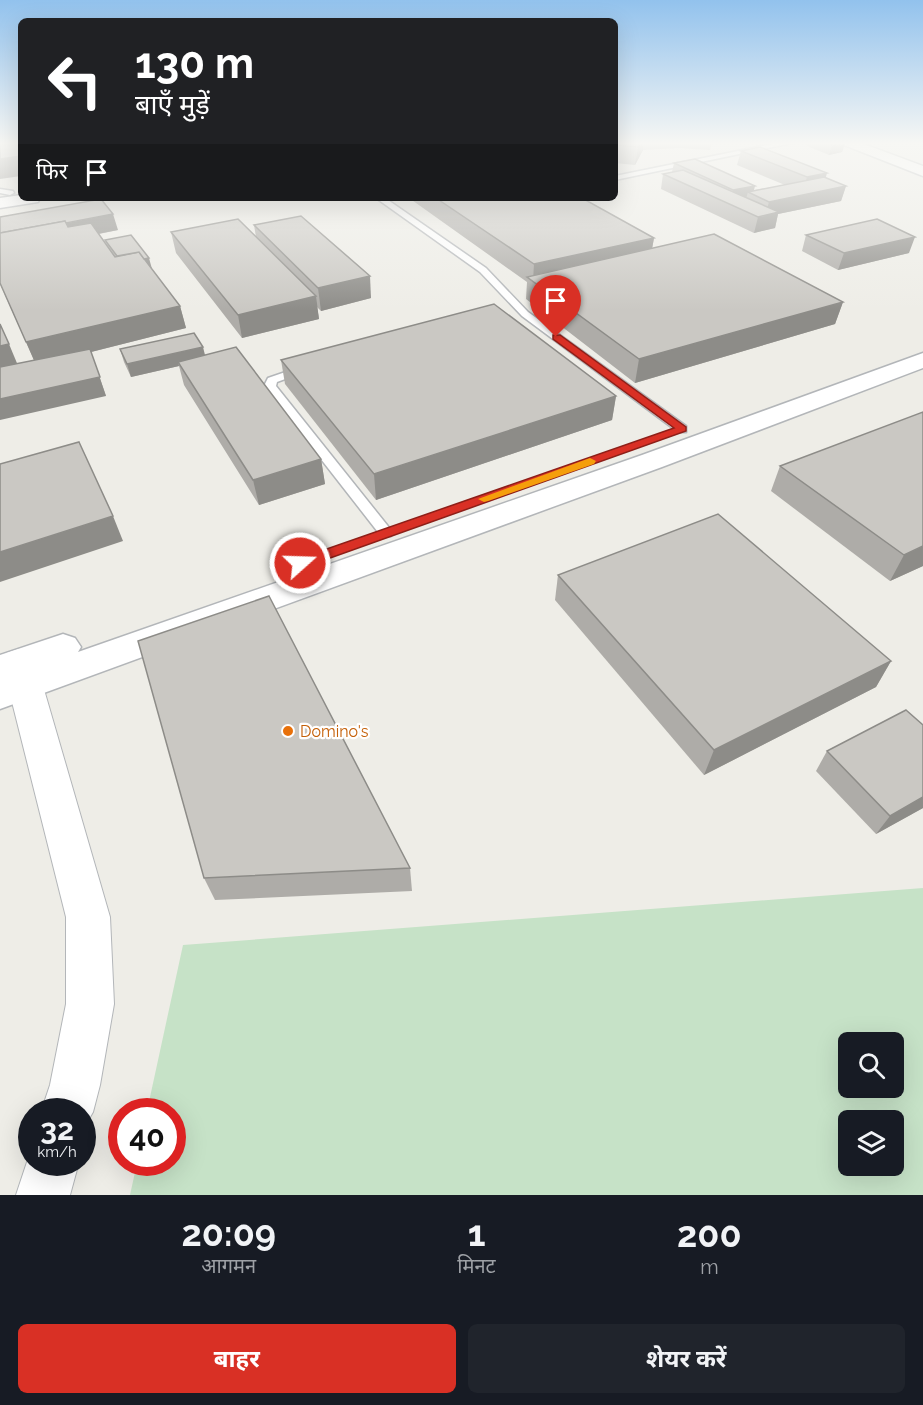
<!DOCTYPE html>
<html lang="hi">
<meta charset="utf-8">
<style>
:root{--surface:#171b24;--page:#20242c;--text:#f1f3f6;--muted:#9ea1a6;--accent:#d93025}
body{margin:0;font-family:Raleway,"Noto Sans Devanagari",sans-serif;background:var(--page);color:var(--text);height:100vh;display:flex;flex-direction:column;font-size:22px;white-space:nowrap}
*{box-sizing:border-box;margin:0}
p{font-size:20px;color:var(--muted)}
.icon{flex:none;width:33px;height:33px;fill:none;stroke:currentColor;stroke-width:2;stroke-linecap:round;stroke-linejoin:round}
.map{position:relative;height:1195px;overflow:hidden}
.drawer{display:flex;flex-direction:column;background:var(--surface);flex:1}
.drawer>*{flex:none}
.top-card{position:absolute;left:18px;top:18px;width:600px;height:183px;border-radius:9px;box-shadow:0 6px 24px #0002;background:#202124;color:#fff;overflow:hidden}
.tools{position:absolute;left:838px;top:1032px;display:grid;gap:12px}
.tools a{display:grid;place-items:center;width:66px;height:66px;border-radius:9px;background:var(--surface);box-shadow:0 6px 24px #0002;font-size:30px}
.speed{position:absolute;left:18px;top:1098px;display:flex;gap:12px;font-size:30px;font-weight:700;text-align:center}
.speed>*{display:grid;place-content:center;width:78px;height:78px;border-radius:50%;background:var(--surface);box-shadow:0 6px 24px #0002;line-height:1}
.speed small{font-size:15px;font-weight:400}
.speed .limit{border:9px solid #d22;background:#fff;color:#111}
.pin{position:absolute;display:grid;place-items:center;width:51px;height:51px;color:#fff;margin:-62px -26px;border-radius:50% 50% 50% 0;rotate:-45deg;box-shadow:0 0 6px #0007}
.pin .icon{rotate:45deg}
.me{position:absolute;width:66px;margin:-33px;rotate:70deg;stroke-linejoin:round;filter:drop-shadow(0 0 4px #0008)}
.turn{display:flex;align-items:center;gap:21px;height:126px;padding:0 18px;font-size:27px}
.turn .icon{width:78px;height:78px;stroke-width:2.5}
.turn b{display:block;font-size:42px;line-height:51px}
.then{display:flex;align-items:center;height:57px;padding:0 18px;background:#0003;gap:12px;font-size:22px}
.eta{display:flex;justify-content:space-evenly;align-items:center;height:102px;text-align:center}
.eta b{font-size:36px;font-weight:700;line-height:42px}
.cta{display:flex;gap:12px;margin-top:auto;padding:12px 18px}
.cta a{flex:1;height:69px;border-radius:9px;background:var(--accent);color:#fff;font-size:24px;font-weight:700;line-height:69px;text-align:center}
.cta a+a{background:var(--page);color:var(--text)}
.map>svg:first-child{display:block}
</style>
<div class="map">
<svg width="923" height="1195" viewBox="0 0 923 1195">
<rect width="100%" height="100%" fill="#eeede7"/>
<path fill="#c6e2c7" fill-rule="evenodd" d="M923 888V1195H130L137 1163 172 1162V1112L147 1111 183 945ZM849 1042H894V1088H849ZM849 1120H894V1166H849Z"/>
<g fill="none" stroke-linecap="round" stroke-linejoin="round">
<g stroke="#b3b6b9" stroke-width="3">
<g id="service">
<path d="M777 143H792L615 180V176Z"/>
<path d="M0 189 13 191 14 193 10 195 0 193Z"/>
<path d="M376 198H385L486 268 528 312 686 426V432H678L522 316 480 272Z"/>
<path d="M303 366 308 369 307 371 277 382 276 386 391 530 393 533 391 536H381L264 386 268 378Z"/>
</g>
</g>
<g stroke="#b3b6b9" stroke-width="2">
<g id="minor">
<path d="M19 649 31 653 36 662 110 917 114 1004 100 1085 93 1112 82 1131V1112H41L50 1085 66 1004V917L2 662 7 653Z"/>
<path d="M32 1147V1162H79L70 1195H16Z"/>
</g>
</g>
<g stroke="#b3b6b9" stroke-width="3">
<g id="tertiary">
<path d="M839 143H861L923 166V176Z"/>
<path d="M21 195V198H40L38 202 0 208V198Z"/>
<path d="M923 353V368L662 467 0 709V655L63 634 75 638 81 647 78 652 642 455Z"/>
</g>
</g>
<use href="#service" fill="#fff" fill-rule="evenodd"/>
<use href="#minor" fill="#fff" fill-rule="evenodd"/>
<use href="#tertiary" fill="#fff" fill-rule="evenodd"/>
</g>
<g fill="#aeaca8">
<path d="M615 143H712L710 150 679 148 643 150 635 165 615 163Z"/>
<path d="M808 143H845L842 152 829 155 807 146Z"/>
<path d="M741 151 826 178 846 186 841 201 778 214 775 228 754 233 661 189 663 174 672 172 674 163 754 190 785 185 737 165Z"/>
<path d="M409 198H582L654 238 652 249 843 302 835 324 635 383 526 299 527 282Z"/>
<path d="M0 217 118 230 99 234 107 244 105 240 152 269 180 306 186 328 91 352 106 396 18 364 34 360 0 284Z"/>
<path d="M254 225 371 298 321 311 317 307 319 319 242 338 176 253 171 232 256 237Z"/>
<path d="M806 235 909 253 838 270 802 251Z"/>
<path d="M120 349 205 355 321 459 325 484 259 505 184 385 179 366 131 377 124 362Z"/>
<path d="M281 360 616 396 612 420 376 500 285 384Z"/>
<path d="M780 466 923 566 890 581 771 491Z"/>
<path d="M558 575 891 661 876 687 704 775 555 600Z"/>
<path d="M827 751 923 808 876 834 816 771Z"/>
<path d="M410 868 412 891 215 900 204 878Z"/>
</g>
<g fill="#8d8c88">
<path d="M639 143H644L643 150 635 165 638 147Z"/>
<path d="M845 143 842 152 829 155 832 145Z"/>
<path d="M21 156V176L0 179V159Z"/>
<path d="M827 173 823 188 803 192 807 177Z"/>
<path d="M755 186 753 194 748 192 745 202 730 205 733 190Z"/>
<path d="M846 186 841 201 778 214 775 228 754 233 758 217 765 216 769 202Z"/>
<path d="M113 214 118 230 3 252 0 236Z"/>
<path d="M915 237 909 253 838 270 844 253Z"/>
<path d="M654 238 650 259 533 281 534 264Z"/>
<path d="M149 258 152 269 122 263Z"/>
<path d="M370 276 371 298 321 311 318 288Z"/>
<path d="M316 296 319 319 242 338 238 315Z"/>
<path d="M843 302 835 324 635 383 639 359Z"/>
<path d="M180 306 186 328 91 352 106 396 0 420V399L36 365 26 342Z"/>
<path d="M9 344 19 368 0 372V346Z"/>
<path d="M203 347 206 359 178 362 179 366 131 377 127 364Z"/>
<path d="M616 396 612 420 376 500 374 474Z"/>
<path d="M321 459 325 484 259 505 253 480Z"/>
<path d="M113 516 123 541 0 582V552Z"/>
<path d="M923 546V566L890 581 904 555Z"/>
<path d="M891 661 876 687 704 775 714 750Z"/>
<path d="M923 797V808L876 834 890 816Z"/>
</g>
<g fill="#cac8c3" stroke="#8d8c88" stroke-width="1.5">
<path d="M0 143H21V156L0 159Z"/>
<path d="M615 143H639L638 147 615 145Z"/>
<path d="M826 143H843L832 145Z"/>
<path d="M760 147 827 173 807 177 741 151Z"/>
<path d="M695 159 755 186 733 190 674 163Z"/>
<path d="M683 170 779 212 758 217 663 174Z"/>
<path d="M824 177 846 186 769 202 748 192Z"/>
<path d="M436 198H582L654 238 534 264Z"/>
<path d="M101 199 113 214 66 223 65 221 0 233V217Z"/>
<path d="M301 216 370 276 318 288 254 225Z"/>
<path d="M238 219 316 296 238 315 171 232Z"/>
<path d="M877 219 915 237 844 253 806 235Z"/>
<path d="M65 221 68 227 91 223 115 257 139 252 180 306 26 342 0 283V233Z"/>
<path d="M714 234 843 302 639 359 527 277Z"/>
<path d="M131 235 149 258 144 259 139 252 117 256 105 240Z"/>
<path d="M494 304 616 396 374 474 281 360Z"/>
<path d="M0 324 9 344 0 346Z"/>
<path d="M194 333 203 347 127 364 120 349Z"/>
<path d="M236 347 321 459 253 480 178 362Z"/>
<path d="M90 349 100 377 0 399V367Z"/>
<path d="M923 412V546L904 555 780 466Z"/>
<path d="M79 442 113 516 0 552V464Z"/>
<path d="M718 514 891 661 714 750 558 575Z"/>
<path d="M269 596 410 868 204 878 138 641Z"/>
<path d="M906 710 923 725V797L890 816 827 751Z"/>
</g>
<linearGradient id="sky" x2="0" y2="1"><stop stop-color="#92c2ed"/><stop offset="0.46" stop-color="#f7f7f4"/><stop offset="1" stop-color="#f7f7f4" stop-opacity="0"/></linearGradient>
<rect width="923" height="311" fill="url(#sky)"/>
<path fill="#d93025" stroke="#8d1f18" stroke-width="1.5" d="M553 335H560L686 427V431L305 567H295V560L674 428 553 339Z"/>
<path fill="#f59e0b" d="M590 458 596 461 594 464 488 501 484 502 478 499Z"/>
<circle fill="#e8710a" stroke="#fff" stroke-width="2" cx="288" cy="731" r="6"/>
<g text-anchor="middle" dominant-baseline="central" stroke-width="4.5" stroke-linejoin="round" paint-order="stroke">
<g font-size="16" fill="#c56008" stroke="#fff" text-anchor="start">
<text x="300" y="731">Domino's</text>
</g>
</g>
</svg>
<div class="tools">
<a><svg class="icon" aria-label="search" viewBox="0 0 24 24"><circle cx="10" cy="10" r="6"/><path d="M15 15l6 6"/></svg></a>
<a><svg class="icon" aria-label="layers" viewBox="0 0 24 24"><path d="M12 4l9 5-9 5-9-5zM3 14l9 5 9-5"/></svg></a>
</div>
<div class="speed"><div>32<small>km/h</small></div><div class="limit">40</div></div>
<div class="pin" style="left:556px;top:337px;background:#d93025"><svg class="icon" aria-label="arrive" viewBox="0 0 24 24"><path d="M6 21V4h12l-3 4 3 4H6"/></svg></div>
<svg class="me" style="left:300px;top:563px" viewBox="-20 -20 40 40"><circle r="17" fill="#d93025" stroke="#fff" stroke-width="3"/><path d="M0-11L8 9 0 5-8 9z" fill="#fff"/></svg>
<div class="top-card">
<div class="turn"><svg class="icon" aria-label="left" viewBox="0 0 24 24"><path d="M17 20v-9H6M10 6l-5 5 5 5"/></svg><div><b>130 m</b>बाएँ मुड़ें</div></div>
<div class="then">फिर<svg class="icon" aria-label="arrive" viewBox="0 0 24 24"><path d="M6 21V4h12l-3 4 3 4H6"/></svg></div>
</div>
</div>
<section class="drawer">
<div class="eta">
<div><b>20:09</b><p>आगमन</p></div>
<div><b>1</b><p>मिनट</p></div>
<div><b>200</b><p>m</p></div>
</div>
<div class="cta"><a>बाहर</a><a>शेयर करें</a></div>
</section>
